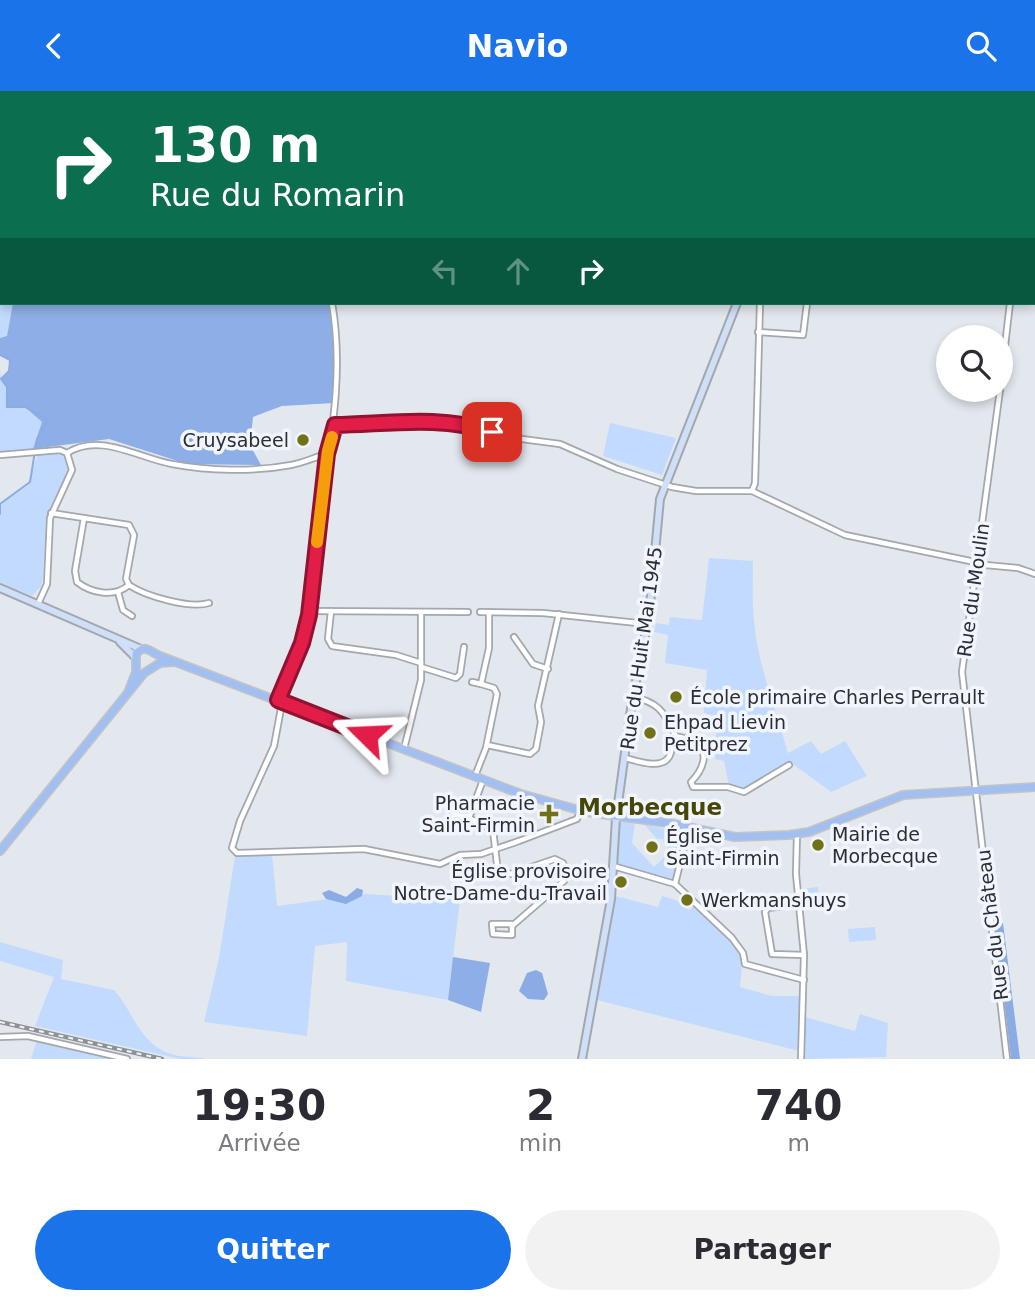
<!DOCTYPE html>
<html lang="fr">
<meta charset="utf-8">
<style>
:root{--surface:#fff;--page:#f2f2f3;--text:#2b2b33;--muted:#7c7c81;--accent:#1a73e8}
body{margin:0;font-family:"DejaVu Sans",sans-serif;background:var(--page);color:var(--text);height:100vh;display:flex;flex-direction:column;font-size:26px;white-space:nowrap}
*{box-sizing:border-box;margin:0}
p{font-size:23px;color:var(--muted)}
.icon{flex:none;width:38px;height:38px;fill:none;stroke:currentColor;stroke-width:2;stroke-linecap:round;stroke-linejoin:round}
.map{position:relative;height:968px;overflow:hidden}
.details{display:flex;flex-direction:column;background:var(--surface);flex:1}
.details>*{flex:none}
.guide{position:absolute;left:0px;top:0px;width:1036px;height:214px;box-shadow:0 4px 10px #0003;background:#0b6e4f;color:#fff;overflow:hidden}
.buttons{position:absolute;left:936px;top:234px;display:grid;gap:14px}
.buttons a{display:grid;place-items:center;width:77px;height:77px;border-radius:50%;background:var(--surface);box-shadow:0 4px 10px #0003;font-size:35px}
.pin{position:absolute;display:grid;place-items:center;width:60px;height:60px;color:#fff;margin:-30px;border-radius:14px;box-shadow:0 4px 10px #0006}
.me{position:absolute;width:77px;margin:-38px;rotate:291deg;stroke-linejoin:round;filter:drop-shadow(0 0 5px #0008)}
.turn{display:flex;align-items:center;gap:24px;height:147px;padding:0 35px;font-size:32px}
.turn .icon{width:91px;height:91px;stroke-width:2.5}
.turn b{display:block;font-size:49px;line-height:60px}
.lanes{display:flex;align-items:center;height:66px;padding:0 35px;background:#0003;justify-content:center;gap:35px;direction:ltr}
.lanes .off{opacity:.35}
.eta{display:flex;justify-content:space-evenly;align-items:center;height:119px;text-align:center}
.eta b{font-size:42px;font-weight:700;line-height:49px}
.cta{display:flex;gap:14px;margin-top:auto;padding:14px 35px}
.cta a{flex:1;height:80px;border-radius:42px;background:var(--accent);color:#fff;font-size:28px;font-weight:700;line-height:80px;text-align:center}
.cta a+a{background:var(--page);color:var(--text)}
header{display:flex;justify-content:space-between;align-items:center;height:91px;padding:0 35px;background:var(--accent);color:#fff;font-size:32px;font-weight:700}
.map>svg:first-child{display:block}
</style>
<header><svg class="icon" aria-label="back" viewBox="0 0 24 24"><path d="M15 5l-7 7 7 7"/></svg>Navio<svg class="icon" aria-label="search" viewBox="0 0 24 24"><circle cx="10" cy="10" r="6"/><path d="M15 15l6 6"/></svg></header>
<div class="map">
<svg width="1035" height="968" viewBox="0 0 1035 968">
<rect width="100%" height="100%" fill="#e3e8ef"/>
<g fill="#c3daff">
<path d="M0 169 2 212H13L7 246 0 247Z"/>
<path d="M0 277 1 288 7 296V310L33 320 43 331 33 358 0 361Z"/>
<path d="M610 332 676 347 662 384 603 365Z"/>
<path d="M63 362 69 377 46 427 43 486 41 495 32 505 0 492V413L27 395 38 363Z"/>
<path d="M709 467 753 470C753 489 752 510 754 530 758 575 776 618 788 662L811 650 821 663 845 650 867 685 831 701 790 671 745 698 729 695 724 670 715 668 717 625 704 622 707 579 665 572 668 544 654 541 656 532 669 534 670 526 702 529Z"/>
<path d="M620 730 635 732 632 752 654 776 665 765 669 754H665L663 748H657L645 734 685 742 673 790 616 773Z"/>
<path d="M272 763 277 815 366 803 460 809 448 909 346 890 347 851 315 855 307 945 204 931 219 867 235 765Z"/>
<path d="M818 796 819 817 803 818 800 798Z"/>
<path d="M615 805 658 816 662 805 676 809 689 819 696 814 743 863 740 896 772 905H800L799 960 597 909Z"/>
<path d="M875 836 876 849 849 851 848 838Z"/>
<path d="M0 851 63 869 61 888 114 899C133 920 139 951 168 962 181 967 194 965 206 968H180L35 935 54 886 0 870Z"/>
<path d="M860 923 888 932 886 966 803 968 805 926 855 940Z"/>
<path d="M37 949 119 968H31Z"/>
</g>
<g fill="#8daee6">
<path d="M0 0 22 2H2V169Z"/>
<path d="M13 212H330L335 264 334 312 282 315 253 326 250 354 261 374 187 373 109 348 33 358 42 331 25 316H7V297L1 288 9 280 10 269 0 264V247L7 245Z"/>
<path d="M453 866 490 872 481 921 448 909Z"/>
</g>
<g fill="#8aabe3">
<path d="M357 797 363 799 362 805 346 813 326 808 322 802 329 799 346 806Z"/>
<path d="M995 832H1003L1020 968H1011Z"/>
<path d="M536 879 542 882 548 903 544 909 528 908 519 900 527 882Z"/>
</g>
<g fill="none" stroke-linecap="round" stroke-linejoin="round">
<path stroke="#8aabe3" stroke-width="2" d="M0 264 10 269 9 280 1 288 7 296V316H25L48 329 37 348 30 391 0 413V423"/>
<g stroke="#a3a7ae" stroke-width="8">
<g id="street">
<path d="M287 0V2"/>
<path d="M1023 2V0"/>
<path d="M758 241 803 244 807 212"/>
<path d="M1001 289 1010 212"/>
<path d="M1000 299 962 581 1007 968"/>
<path d="M335 334 372 330 447 331 522 348 560 353 617 378 672 396 696 400H752L845 444 975 471"/>
<path d="M67 362C100 341 138 367 172 373 209 380 254 381 291 374 303 372 315 366 327 363"/>
<path d="M0 364 60 359 67 362 72 379 50 427 47 493 38 513"/>
<path d="M752 400 755 392 760 212"/>
<path d="M51 422 129 434 134 444 126 488 129 494C145 505 190 518 209 512"/>
<path d="M84 427 75 480 77 491C91 502 114 507 129 494"/>
<path d="M975 473 1018 477 1035 483"/>
<path d="M118 501 123 519 132 525"/>
<path d="M310 520 468 521"/>
<path d="M331 520 328 548 332 555 396 564 421 572"/>
<path d="M480 521 543 522 647 533"/>
<path d="M514 546 533 573 548 578"/>
<path d="M421 576 456 587 460 583 464 556"/>
<path d="M472 591 481 593"/>
<path d="M632 606C660 611 664 622 676 645 681 647 688 647 693 650 712 660 702 680 691 691L693 696H728L744 701 789 674"/>
<path d="M278 609C286 587 298 567 304 545 314 506 314 468 319 429 329 356 345 286 332 212"/>
<path d="M282 612 274 655 240 730 232 757 237 762 364 758 440 773 460 764 481 763 519 750 577 728 581 718"/>
<path d="M487 654 530 663 536 658 541 631 538 615 559 523"/>
<path d="M404 658 421 589V521"/>
<path d="M625 667C637 670 661 679 669 666 673 660 672 650 674 643"/>
<path d="M475 685 486 657 497 603 494 597 481 593 489 557V522"/>
<path d="M483 689 469 727 493 739 497 773 501 780 511 783 555 768 563 772 567 781 564 790 512 835"/>
<path d="M469 725 452 724 450 733 466 736 472 730"/>
<path d="M797 743 796 783 804 864 801 968"/>
<path d="M613 775 675 793 732 847 743 862 745 873 804 889"/>
<path d="M675 793 689 736"/>
<path d="M800 813 768 817 765 821 772 863 804 864"/>
<path d="M492 833H512V844L493 843Z"/>
<path d="M0 946 28 945 127 968"/>
</g>
</g>
<g stroke="#a3a7ae" stroke-width="10">
<g id="secondary">
<path d="M791 2 792 0"/>
<path d="M0 497 141 558"/>
<path d="M120 551 135 566"/>
<path d="M582 968 611 808 616 727 632 610 649 525 660 408 737 212"/>
</g>
</g>
<g stroke="#c4c4c5" stroke-width="10">
<g id="primary">
<path d="M129 599 136 581V563C145 552 150 561 160 565L521 703 586 721 668 732"/>
<path d="M664 731 735 746 789 744 809 741 903 704 1035 696"/>
<path d="M0 760 144 582 160 572 173 571"/>
</g>
</g>
<use href="#street" stroke="#fff" stroke-width="4.5"/>
<use href="#secondary" stroke="#d0dff8" stroke-width="6"/>
<use href="#primary" stroke="#a2bff1" stroke-width="7"/>
<g stroke="#8e9196" stroke-width="4.5">
<path id="rail" d="M0 931 162 968"/>
</g>
<use href="#rail" stroke="#f1f5fd" stroke-width="2" stroke-dasharray="5" stroke-linecap="butt"/>
</g>
<g fill="none" stroke-linecap="round" stroke-linejoin="round">
<g stroke="#92132f" stroke-width="18">
<path id="route" d="M367 644 278 609 302 552 309 524 327 363 335 334C389 333 439 324 492 341"/>
</g>
<use href="#route" stroke="#e11d48" stroke-width="12"/>
<path stroke="#f59e0b" stroke-width="12" d="M317 451 328 360 332 346"/>
</g>
<g fill="#717217" stroke="#f1f5fd" stroke-width="2.5">
<circle cx="303" cy="349" r="7"/>
<circle cx="676" cy="606" r="7"/>
<circle cx="650" cy="642" r="7"/>
<path d="M545.5 712.5h7v7h7v7h-7v7h-7v-7h-7v-7h7z"/>
<circle cx="818" cy="754" r="7"/>
<circle cx="652" cy="756" r="7"/>
<circle cx="621" cy="791" r="7"/>
<circle cx="687" cy="809" r="7"/>
</g>
<g text-anchor="middle" dominant-baseline="central" stroke-width="7" stroke-linejoin="round" paint-order="stroke">
<g font-size="19" fill="#2d2e31" stroke="#f1f5fd" text-anchor="start">
<text x="289" y="349" text-anchor="end">Cruysabeel</text>
<text x="690" y="606">École primaire Charles Perrault</text>
<text x="664" y="631">Ehpad Lievin<tspan x="664" dy="22">Petitprez</tspan></text>
<text x="535" y="712" text-anchor="end">Pharmacie<tspan x="535" dy="22">Saint-Firmin</tspan></text>
<text x="832" y="743">Mairie de<tspan x="832" dy="22">Morbecque</tspan></text>
<text x="666" y="745">Église<tspan x="666" dy="22">Saint-Firmin</tspan></text>
<text x="607" y="780" text-anchor="end">Église provisoire<tspan x="607" dy="22">Notre-Dame-du-Travail</tspan></text>
<text x="701" y="809">Werkmanshuys</text>
</g>
<g font-size="19" fill="#2d2e31" stroke="#f1f5fd">
<text transform="translate(973 499) rotate(-82)">Rue du Moulin</text>
<text transform="translate(641 557) rotate(-82)">Rue du Huit Mai 1945</text>
<text transform="translate(992 834) rotate(-97)">Rue du Château</text>
</g>
<g font-size="23" font-weight="bold" fill="#464707" stroke="#f1f5fd">
<text x="650" y="716">Morbecque</text>
</g>
</g>
</svg>
<div class="buttons">
<a><svg class="icon" aria-label="search" viewBox="0 0 24 24"><circle cx="10" cy="10" r="6"/><path d="M15 15l6 6"/></svg></a>
</div>
<div class="pin" style="left:492px;top:341px;background:#d93025"><svg class="icon" aria-label="arrive" viewBox="0 0 24 24"><path d="M6 21V4h12l-3 4 3 4H6"/></svg></div>
<svg class="me" style="left:367px;top:644px" viewBox="-20 -20 40 40"><path d="M0-17L14 15 0 8-14 15z" fill="#e11d48" stroke="#fff" stroke-width="4"/></svg>
<div class="guide">
<div class="turn"><svg class="icon" aria-label="right" viewBox="0 0 24 24"><path d="M7 20v-9h11M14 6l5 5-5 5"/></svg><div><b>130 m</b>Rue du Romarin</div></div>
<div class="lanes"><svg class="icon off" aria-label="left" viewBox="0 0 24 24"><path d="M17 20v-9H6M10 6l-5 5 5 5"/></svg><svg class="icon off" aria-label="ahead" viewBox="0 0 24 24"><path d="M12 20V5M6 11l6-6 6 6"/></svg><svg class="icon" aria-label="right" viewBox="0 0 24 24"><path d="M7 20v-9h11M14 6l5 5-5 5"/></svg></div>
</div>
</div>
<section class="details">
<div class="eta">
<div><b>19:30</b><p>Arrivée</p></div>
<div><b>2</b><p>min</p></div>
<div><b>740</b><p>m</p></div>
</div>
<div class="cta"><a>Quitter</a><a>Partager</a></div>
</section>
